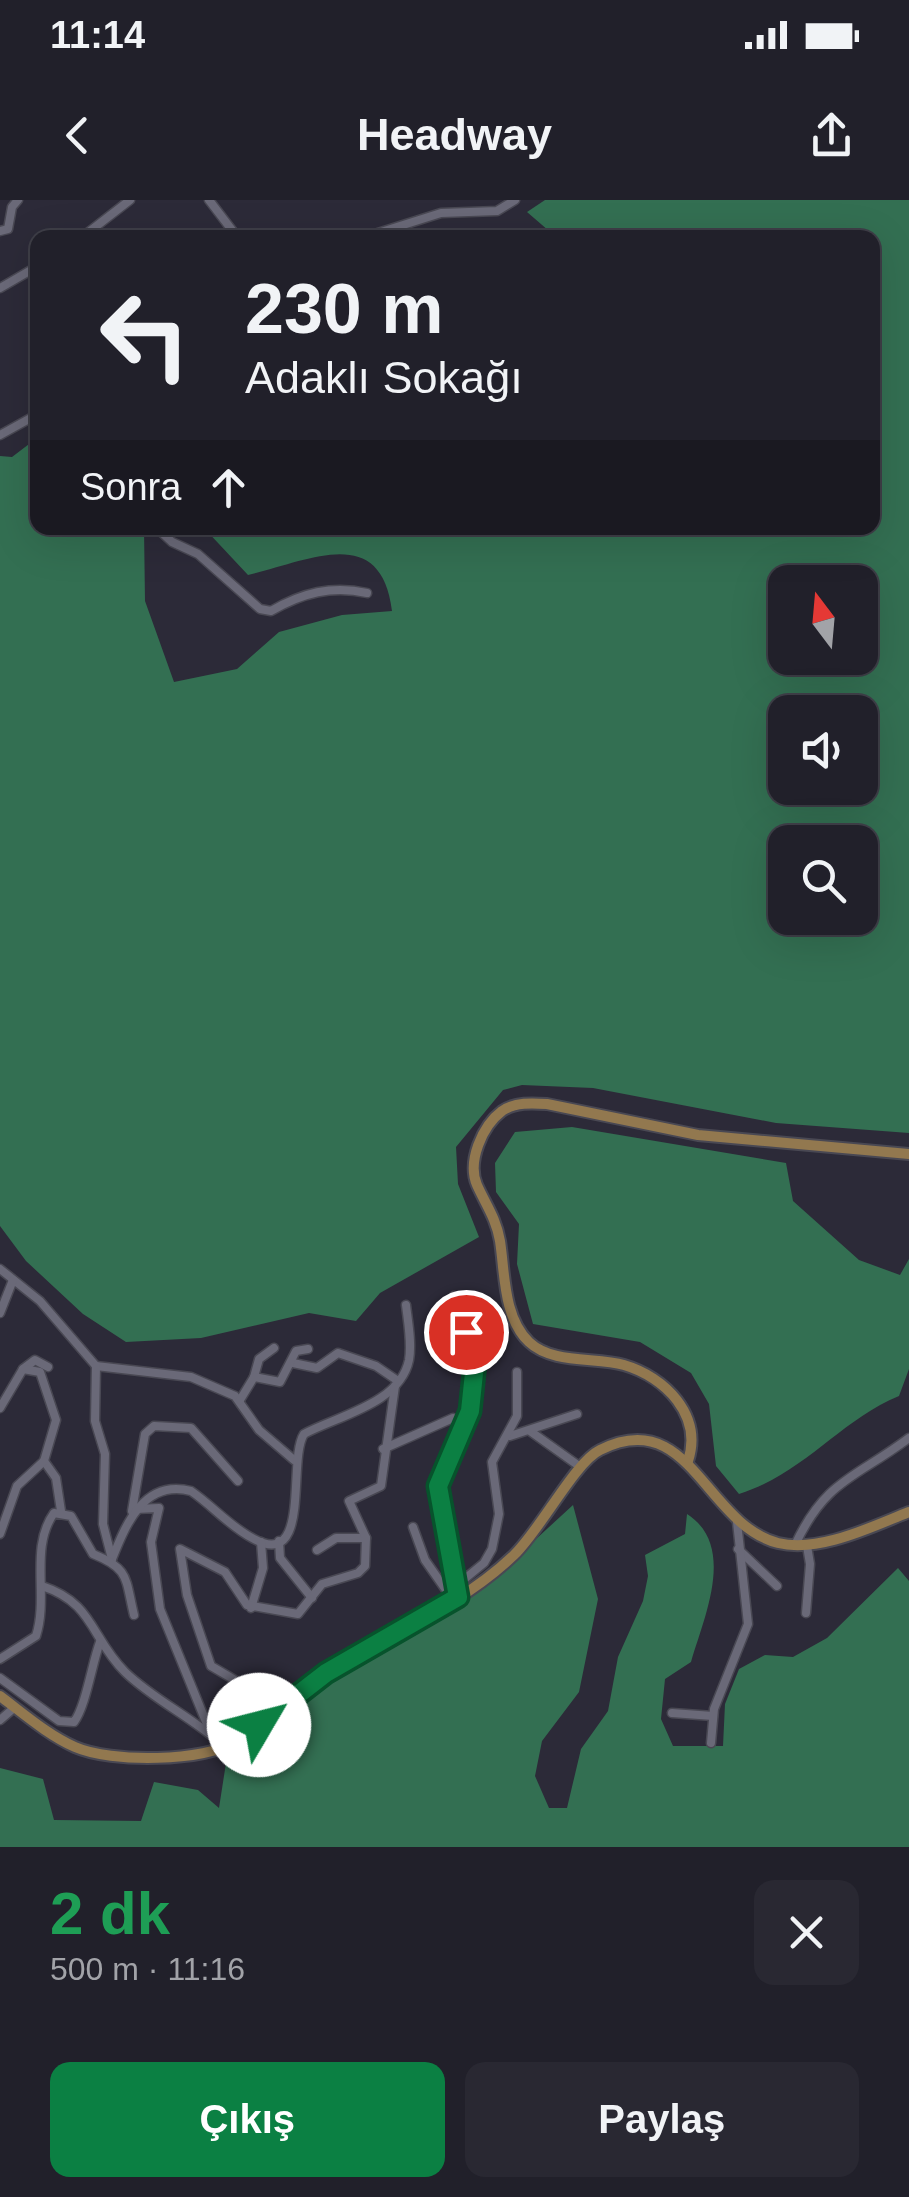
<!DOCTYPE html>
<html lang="tr">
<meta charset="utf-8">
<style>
:root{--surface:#21202a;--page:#292832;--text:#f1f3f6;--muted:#a2a3a8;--line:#3e3e47;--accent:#0b8043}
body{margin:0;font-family:Arial,sans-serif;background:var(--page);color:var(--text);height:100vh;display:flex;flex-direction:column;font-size:38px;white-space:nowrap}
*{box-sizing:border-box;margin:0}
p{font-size:32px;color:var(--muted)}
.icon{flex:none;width:55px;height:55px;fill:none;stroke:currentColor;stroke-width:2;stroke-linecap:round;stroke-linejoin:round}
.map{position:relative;height:1647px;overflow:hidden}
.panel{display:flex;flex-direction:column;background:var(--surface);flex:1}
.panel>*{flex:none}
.hud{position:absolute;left:30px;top:30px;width:850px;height:305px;border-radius:20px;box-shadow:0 10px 40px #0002,0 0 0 2px var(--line);background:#21202a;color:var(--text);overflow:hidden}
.needle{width:65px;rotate:344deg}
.fabs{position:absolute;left:768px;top:365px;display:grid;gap:20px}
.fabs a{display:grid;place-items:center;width:110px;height:110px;border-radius:20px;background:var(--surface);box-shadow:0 10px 40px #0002,0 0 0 2px var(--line);font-size:50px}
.pin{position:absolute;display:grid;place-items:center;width:85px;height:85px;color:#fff;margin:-42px;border:5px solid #fff;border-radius:50%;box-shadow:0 2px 10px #0007}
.me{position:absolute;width:110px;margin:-55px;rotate:53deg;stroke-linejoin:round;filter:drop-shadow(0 0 8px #0008)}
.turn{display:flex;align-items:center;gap:35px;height:210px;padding:0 50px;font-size:45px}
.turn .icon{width:130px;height:130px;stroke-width:2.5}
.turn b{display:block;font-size:70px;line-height:85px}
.then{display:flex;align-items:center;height:95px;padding:0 50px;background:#0003;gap:20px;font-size:38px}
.round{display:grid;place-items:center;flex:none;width:105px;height:105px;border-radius:20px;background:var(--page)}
.summary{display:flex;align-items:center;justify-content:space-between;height:170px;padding:0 50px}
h1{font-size:60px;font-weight:700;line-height:75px;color:#1e9e55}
.cta{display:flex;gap:20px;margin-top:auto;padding:20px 50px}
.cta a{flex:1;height:115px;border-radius:20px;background:var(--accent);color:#fff;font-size:40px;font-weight:700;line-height:115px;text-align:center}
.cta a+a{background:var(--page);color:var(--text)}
.status{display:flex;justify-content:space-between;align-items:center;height:70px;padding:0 50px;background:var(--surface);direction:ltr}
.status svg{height:28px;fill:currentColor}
header{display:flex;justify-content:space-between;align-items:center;height:130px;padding:0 50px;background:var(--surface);font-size:45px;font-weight:700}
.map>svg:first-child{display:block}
</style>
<div class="status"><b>11:14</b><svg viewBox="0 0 49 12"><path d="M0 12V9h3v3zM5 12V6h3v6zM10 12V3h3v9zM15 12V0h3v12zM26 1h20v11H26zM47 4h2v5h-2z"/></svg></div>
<header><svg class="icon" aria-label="back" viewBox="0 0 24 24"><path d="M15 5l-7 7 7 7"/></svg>Headway<svg class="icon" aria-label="share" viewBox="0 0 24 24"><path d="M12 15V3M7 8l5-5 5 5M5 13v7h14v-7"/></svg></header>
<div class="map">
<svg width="909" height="1647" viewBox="0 0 909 1647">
<rect width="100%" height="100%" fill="#2c2a38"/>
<g fill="#336f52" fill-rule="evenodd">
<path d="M545 0H909V933L776 923 593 888 522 885 503 890 456 947 458 984 479 1037 380 1093 356 1121 309 1113 201 1138 126 1142 83 1114 26 1061 0 1026V256L12 257 37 238 38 328H144L145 401 174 482 237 469 279 432 342 415 392 411C381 322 309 361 248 375L204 328H872V38L556 37 527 12ZM785 382H860V458H785ZM785 512H860V588H785ZM785 642H860V718H785Z"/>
<path d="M572 927 786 963 793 1001 859 1060 900 1075 909 1059V1169L899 1196C839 1221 805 1273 739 1294L716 1266 709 1204 691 1173 640 1142 533 1124 517 1064 519 1024 496 992 495 963 515 932Z"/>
<path d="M573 1305 598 1399 579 1492 542 1541 535 1576 549 1608H567L581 1549 608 1511 618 1457 643 1401 648 1376 645 1355 685 1334 687 1314C737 1346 704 1417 691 1462L665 1479 661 1519 673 1546H723L725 1504 739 1469 765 1455 793 1457 827 1438 898 1368 909 1381V1647H0V1568L43 1579 54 1620 141 1621 154 1582 198 1590 219 1608 226 1563 218 1557 331 1474 499 1373Z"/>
</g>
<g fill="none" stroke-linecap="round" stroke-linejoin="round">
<g stroke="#494853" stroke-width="11">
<g id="minor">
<path d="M209 0 238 38"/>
<path d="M0 31 8 29 12 7 18 0"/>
<path d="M81 38 130 0"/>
<path d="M362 38 441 13 497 11 515 0"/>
<path d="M0 88 38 66"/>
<path d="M0 235 38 214"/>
<path d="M157 328 172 342 198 354 260 409 271 411C302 393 332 385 367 393"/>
<path d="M0 1069 40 1101 96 1166 191 1177 235 1196 259 1230 294 1260"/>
<path d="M454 1096 476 1154 464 1229"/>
<path d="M0 1113 13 1080"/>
<path d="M293 1163 317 1168 338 1153 376 1166 398 1181"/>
<path d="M96 1166 95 1221 105 1254 103 1324 112 1359"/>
<path d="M23 1169 35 1160 48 1167"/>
<path d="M254 1177 259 1159 274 1148"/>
<path d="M240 1200 254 1177 280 1182 296 1151 308 1149"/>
<path d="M0 1208 23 1169 40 1172 56 1220 44 1261 56 1278 61 1311"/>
<path d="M530 1231 579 1266"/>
<path d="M510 1236 577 1214"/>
<path d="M383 1249 453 1218 464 1229 437 1286 458 1397"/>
<path d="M135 1309 159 1308 151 1342 160 1409 211 1534"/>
<path d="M132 1311 145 1234 154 1226 191 1228 238 1281"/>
<path d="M413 1327 425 1360 453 1400"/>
<path d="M0 1334 17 1286 44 1261"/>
<path d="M279 1341 280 1358 312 1398"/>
<path d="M795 1345C826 1279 856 1278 909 1238"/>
<path d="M738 1349 777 1386"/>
<path d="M317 1350 336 1338H366"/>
<path d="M112 1359C126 1324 144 1279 191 1291 213 1306 230 1327 254 1339 312 1370 287 1260 304 1234 337 1216 400 1204 409 1160 412 1143 408 1122 406 1105"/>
<path d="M42 1386C94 1403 90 1437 125 1472 155 1501 194 1518 225 1547"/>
<path d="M456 1386 484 1363 492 1349 499 1314 492 1262 517 1216V1172"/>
<path d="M251 1408 263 1368 261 1342"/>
<path d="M806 1413 810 1364 807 1346"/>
<path d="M0 1459 36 1436C49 1396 29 1348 54 1313L71 1316 93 1354C130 1369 125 1378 134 1415"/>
<path d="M0 1478 59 1521 74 1522C86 1506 92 1463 100 1442"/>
<path d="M302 1493 240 1483 211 1466 187 1395 180 1349 225 1372 247 1405 298 1414 322 1384 358 1373 365 1366 366 1338 349 1301 381 1286 395 1186"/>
<path d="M672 1513 713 1516"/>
<path d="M0 1520 15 1507"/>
<path d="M711 1543 714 1509 748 1424 737 1322"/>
</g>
</g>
<g stroke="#494853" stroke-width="14">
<g id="major">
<path d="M688 1261C703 1215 665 1177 624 1165 595 1157 552 1164 529 1142 503 1117 505 1073 500 1041 496 1018 486 1005 477 985 467 962 482 926 502 911 515 902 532 903 547 904L698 935 909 954"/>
<path d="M0 1496C24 1514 48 1535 75 1547 111 1563 204 1562 238 1541 272 1519 300 1488 335 1468 395 1433 464 1403 514 1355 541 1329 575 1262 600 1250 690 1205 705 1324 778 1343 819 1353 871 1327 909 1312"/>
</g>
</g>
<use href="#minor" stroke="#6a6978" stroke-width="8"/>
<use href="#major" stroke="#92784f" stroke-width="10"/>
</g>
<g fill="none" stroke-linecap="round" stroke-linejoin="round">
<g stroke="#07532c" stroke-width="25">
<path id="route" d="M259 1525 326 1473 458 1397 438 1286 470 1211 476 1154 466 1132"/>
</g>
<use href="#route" stroke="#0b8043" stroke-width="18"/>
</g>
</svg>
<div class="fabs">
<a><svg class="needle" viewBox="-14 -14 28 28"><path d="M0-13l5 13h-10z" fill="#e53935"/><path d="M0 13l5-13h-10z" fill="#a2a3a8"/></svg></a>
<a><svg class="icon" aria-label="sound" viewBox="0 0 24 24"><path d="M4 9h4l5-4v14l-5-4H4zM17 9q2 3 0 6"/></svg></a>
<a><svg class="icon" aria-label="search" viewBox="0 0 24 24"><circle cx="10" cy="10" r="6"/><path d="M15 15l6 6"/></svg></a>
</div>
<div class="pin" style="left:466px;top:1132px;background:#d93025"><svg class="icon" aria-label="arrive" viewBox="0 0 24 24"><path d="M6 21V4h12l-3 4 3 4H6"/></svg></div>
<svg class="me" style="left:259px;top:1525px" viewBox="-20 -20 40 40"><circle r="19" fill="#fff"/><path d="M0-13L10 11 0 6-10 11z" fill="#0b8043"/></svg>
<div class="hud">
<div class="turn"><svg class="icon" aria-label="left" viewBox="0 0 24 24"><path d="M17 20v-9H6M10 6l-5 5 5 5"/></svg><div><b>230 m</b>Adaklı Sokağı</div></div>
<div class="then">Sonra<svg class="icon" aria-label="ahead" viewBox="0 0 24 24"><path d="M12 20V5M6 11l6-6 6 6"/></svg></div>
</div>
</div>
<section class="panel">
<div class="summary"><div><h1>2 dk</h1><p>500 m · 11:16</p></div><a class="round"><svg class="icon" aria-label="close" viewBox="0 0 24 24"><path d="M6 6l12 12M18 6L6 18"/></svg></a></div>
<div class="cta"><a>Çıkış</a><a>Paylaş</a></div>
</section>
